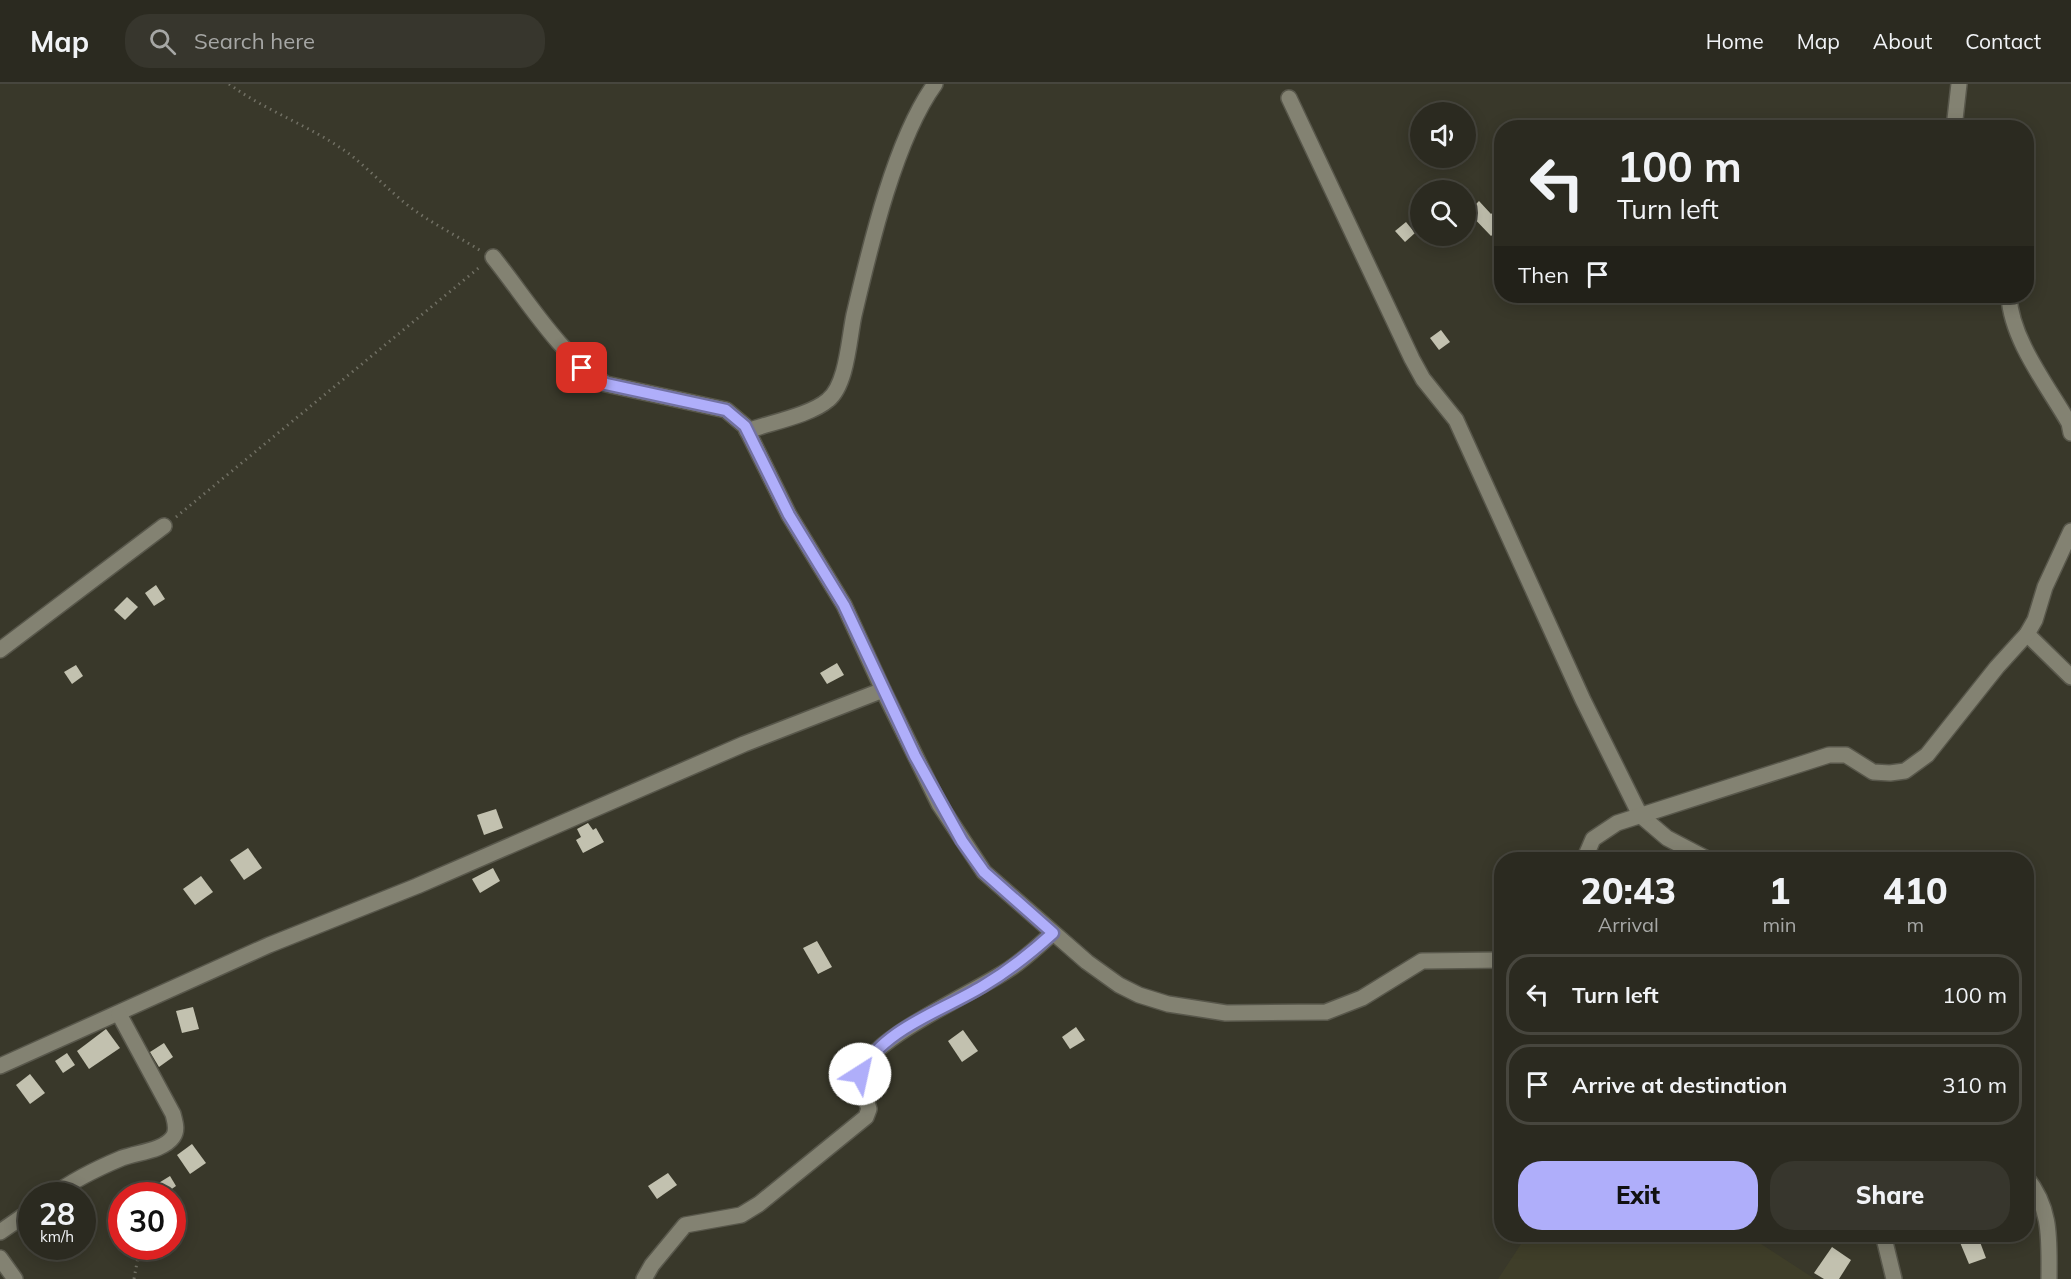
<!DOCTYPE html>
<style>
:root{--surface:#2b2a20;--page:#37362d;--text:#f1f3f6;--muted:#a6a7a5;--line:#47463e;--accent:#afaefa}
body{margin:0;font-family:Mulish,sans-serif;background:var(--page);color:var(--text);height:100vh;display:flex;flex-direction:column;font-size:22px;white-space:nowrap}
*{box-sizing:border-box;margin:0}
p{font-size:20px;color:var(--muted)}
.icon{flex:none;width:33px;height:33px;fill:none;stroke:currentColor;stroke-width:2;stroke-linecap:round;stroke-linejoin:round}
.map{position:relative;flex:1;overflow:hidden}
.panel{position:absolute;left:1494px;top:768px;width:540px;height:390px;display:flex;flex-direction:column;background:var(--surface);border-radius:24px;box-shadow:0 3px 15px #0003,0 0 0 2px var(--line)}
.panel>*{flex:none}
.guide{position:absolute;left:1494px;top:36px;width:540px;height:183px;border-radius:24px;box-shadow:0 3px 15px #0003,0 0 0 2px var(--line);background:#2b2a20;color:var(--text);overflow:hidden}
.tools{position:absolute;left:1410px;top:18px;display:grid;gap:12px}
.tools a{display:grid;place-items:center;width:66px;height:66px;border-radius:50%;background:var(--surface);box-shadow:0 3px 15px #0003,0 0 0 2px var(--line);font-size:30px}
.speed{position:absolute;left:18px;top:1098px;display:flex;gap:12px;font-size:30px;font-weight:700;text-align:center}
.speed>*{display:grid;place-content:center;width:78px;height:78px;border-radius:50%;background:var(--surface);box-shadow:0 3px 15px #0003,0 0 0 2px var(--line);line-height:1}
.speed small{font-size:15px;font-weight:400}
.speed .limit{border:9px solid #d22;background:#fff;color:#111}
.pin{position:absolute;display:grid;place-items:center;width:51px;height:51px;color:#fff;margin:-26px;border-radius:12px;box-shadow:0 3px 9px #0006}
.me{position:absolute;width:66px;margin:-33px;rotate:35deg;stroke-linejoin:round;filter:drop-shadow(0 0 4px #0008)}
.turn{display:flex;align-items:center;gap:21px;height:126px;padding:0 24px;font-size:27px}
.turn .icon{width:78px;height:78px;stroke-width:2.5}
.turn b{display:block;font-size:42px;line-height:51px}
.then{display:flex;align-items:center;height:57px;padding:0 24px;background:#0003;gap:12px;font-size:22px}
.eta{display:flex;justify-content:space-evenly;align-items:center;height:102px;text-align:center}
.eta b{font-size:36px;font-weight:800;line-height:42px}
.action{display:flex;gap:12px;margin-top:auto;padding:12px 24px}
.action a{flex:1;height:69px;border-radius:24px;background:var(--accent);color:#111;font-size:24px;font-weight:800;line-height:69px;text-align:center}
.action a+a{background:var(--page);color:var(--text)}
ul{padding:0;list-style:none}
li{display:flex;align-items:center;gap:18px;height:81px;margin:0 12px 9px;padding:0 12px;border:3px solid var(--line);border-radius:24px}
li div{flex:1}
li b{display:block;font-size:22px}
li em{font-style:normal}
header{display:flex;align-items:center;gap:36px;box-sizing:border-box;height:84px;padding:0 30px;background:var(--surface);border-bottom:2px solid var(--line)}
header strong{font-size:28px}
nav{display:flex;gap:33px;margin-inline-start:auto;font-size:21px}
.search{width:420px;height:54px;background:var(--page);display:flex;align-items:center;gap:15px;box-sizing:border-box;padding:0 21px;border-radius:24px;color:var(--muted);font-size:22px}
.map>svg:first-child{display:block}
</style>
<header>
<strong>Map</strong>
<div class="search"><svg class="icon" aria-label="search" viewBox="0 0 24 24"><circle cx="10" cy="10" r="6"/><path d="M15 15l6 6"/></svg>Search here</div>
<nav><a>Home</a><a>Map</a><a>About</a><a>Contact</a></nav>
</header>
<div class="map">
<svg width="2071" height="1195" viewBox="0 0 2071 1195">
<rect width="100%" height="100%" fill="#39382a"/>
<path fill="#3f3e29" d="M1527 1151H1747L1815 1195H1498Z"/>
<g fill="#c2c1af">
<path d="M1479 117 1491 130 1502 120V142L1491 152 1468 128Z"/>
<path d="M1406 138 1415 149 1405 158 1395 147Z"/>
<path d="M1441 246 1450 258 1439 266 1430 254Z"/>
<path d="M156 501 165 515 154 522 145 509Z"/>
<path d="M127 513 138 523 125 536 114 526Z"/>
<path d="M837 579 844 591 827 600 820 589Z"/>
<path d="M76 581 83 592 72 600 64 588Z"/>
<path d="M496 725 503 744 484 751 477 731Z"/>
<path d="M588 739 593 746 596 744 604 758 583 769 576 756 581 753 577 745Z"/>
<path d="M248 764 262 784 244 796 230 776Z"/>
<path d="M493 784 500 797 480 809 472 795Z"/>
<path d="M201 792 213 808 195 821 183 805Z"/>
<path d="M817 857 832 883 818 890 803 864Z"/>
<path d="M193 923 199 945 182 949 176 927Z"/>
<path d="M1076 943 1085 956 1070 965 1062 953Z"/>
<path d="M106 945 120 964 89 985 77 967Z"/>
<path d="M963 946 978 967 962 978 948 957Z"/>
<path d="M164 959 173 973 159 983 150 968Z"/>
<path d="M67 969 75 981 63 989 55 977Z"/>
<path d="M30 990 45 1009 30 1020 16 1001Z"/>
<path d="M192 1060 206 1079 190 1090 177 1071Z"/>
<path d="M668 1089 677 1101 657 1115 648 1102Z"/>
<path d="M170 1092 176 1102 163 1111 157 1100Z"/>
<path d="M1973 1150H1977L1986 1174 1969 1180 1959 1156Z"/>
<path d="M1832 1163 1851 1176 1839 1195H1824L1814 1189Z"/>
</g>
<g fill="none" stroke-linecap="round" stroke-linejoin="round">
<g stroke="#58574b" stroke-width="18">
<g id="minor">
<path d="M1289 14 1412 275 1423 295 1456 336 1583 616 1640 731 1667 754 1709 776"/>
<path d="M1954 44 1959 0"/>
<path d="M2009 212C2011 255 2047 301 2069 339L2071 349"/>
<path d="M747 347C769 339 811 331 828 316 847 301 849 254 854 231 870 163 895 55 935 0"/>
<path d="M2027 550 2071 593"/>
<path d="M0 566 164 442"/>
<path d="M883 606 939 720 984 788 1087 878 1119 901 1139 911 1168 920 1226 929 1326 928 1362 914 1422 877 1502 876"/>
<path d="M1584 776 1593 755 1617 739 1829 671H1846L1873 688 1890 689 1905 687 1927 671 1997 583 2027 550 2035 536 2045 503 2071 447"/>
<path d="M0 982 269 861 417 802 744 660 883 606 844 521 789 431 745 342 726 326 606 300C561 273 526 214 493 173"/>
<path d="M2026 1093C2052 1125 2049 1156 2049 1195"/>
<path d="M52 1112C73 1096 98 1084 122 1074 138 1068 163 1067 173 1053 178 1046 175 1038 173 1030L119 930"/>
<path d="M0 1148 32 1126"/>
<path d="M1883 1150 1894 1195"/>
<path d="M0 1174 15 1195"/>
<path d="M644 1195 652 1181 685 1141 741 1131 759 1120 866 1033 869 1025C866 1014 858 1004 860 991 865 956 980 906 1011 884 1026 874 1039 861 1053 849"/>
</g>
</g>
<g stroke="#717064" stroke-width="3" stroke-dasharray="1.5 4.5" stroke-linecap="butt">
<path d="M229 0C267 28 314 43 352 72 373 89 392 110 414 126 435 141 459 153 481 167"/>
<path d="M176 433 481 182"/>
<path d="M134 1195 140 1162"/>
</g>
<use href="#minor" stroke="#838272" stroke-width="15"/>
</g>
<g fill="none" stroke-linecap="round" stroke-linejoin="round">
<g stroke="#7271a2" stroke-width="15">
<path id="route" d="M582 284 606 300 726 326 745 342 789 431 844 521 915 672 962 757 984 788 1053 849C1031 869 1008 887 983 902 942 927 882 945 860 990"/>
</g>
<use href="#route" stroke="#afaefa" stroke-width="10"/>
</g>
</svg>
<div class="tools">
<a><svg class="icon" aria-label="sound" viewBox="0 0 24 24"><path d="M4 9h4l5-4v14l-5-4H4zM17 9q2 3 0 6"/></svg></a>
<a><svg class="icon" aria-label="search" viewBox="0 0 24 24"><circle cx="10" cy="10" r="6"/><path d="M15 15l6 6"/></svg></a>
</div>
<div class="speed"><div>28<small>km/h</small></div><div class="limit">30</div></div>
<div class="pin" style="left:582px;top:284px;background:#d93025"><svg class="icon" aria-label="arrive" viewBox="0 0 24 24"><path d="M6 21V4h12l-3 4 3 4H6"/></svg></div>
<svg class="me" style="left:860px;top:990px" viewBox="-20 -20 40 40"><circle r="19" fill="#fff"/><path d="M0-13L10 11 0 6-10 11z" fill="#afaefa"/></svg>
<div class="guide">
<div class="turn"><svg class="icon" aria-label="left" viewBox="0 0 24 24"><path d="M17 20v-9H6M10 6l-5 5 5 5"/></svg><div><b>100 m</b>Turn left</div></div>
<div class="then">Then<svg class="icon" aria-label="arrive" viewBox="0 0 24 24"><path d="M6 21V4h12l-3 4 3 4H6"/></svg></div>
</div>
<section class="panel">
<div class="eta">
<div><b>20:43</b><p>Arrival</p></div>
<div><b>1</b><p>min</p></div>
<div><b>410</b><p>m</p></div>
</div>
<ul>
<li><svg class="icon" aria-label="left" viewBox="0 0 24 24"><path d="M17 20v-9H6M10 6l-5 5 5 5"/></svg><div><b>Turn left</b></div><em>100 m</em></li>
<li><svg class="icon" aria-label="arrive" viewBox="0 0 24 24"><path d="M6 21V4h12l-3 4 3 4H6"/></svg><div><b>Arrive at destination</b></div><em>310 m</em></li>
</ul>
<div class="action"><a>Exit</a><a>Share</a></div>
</section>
</div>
